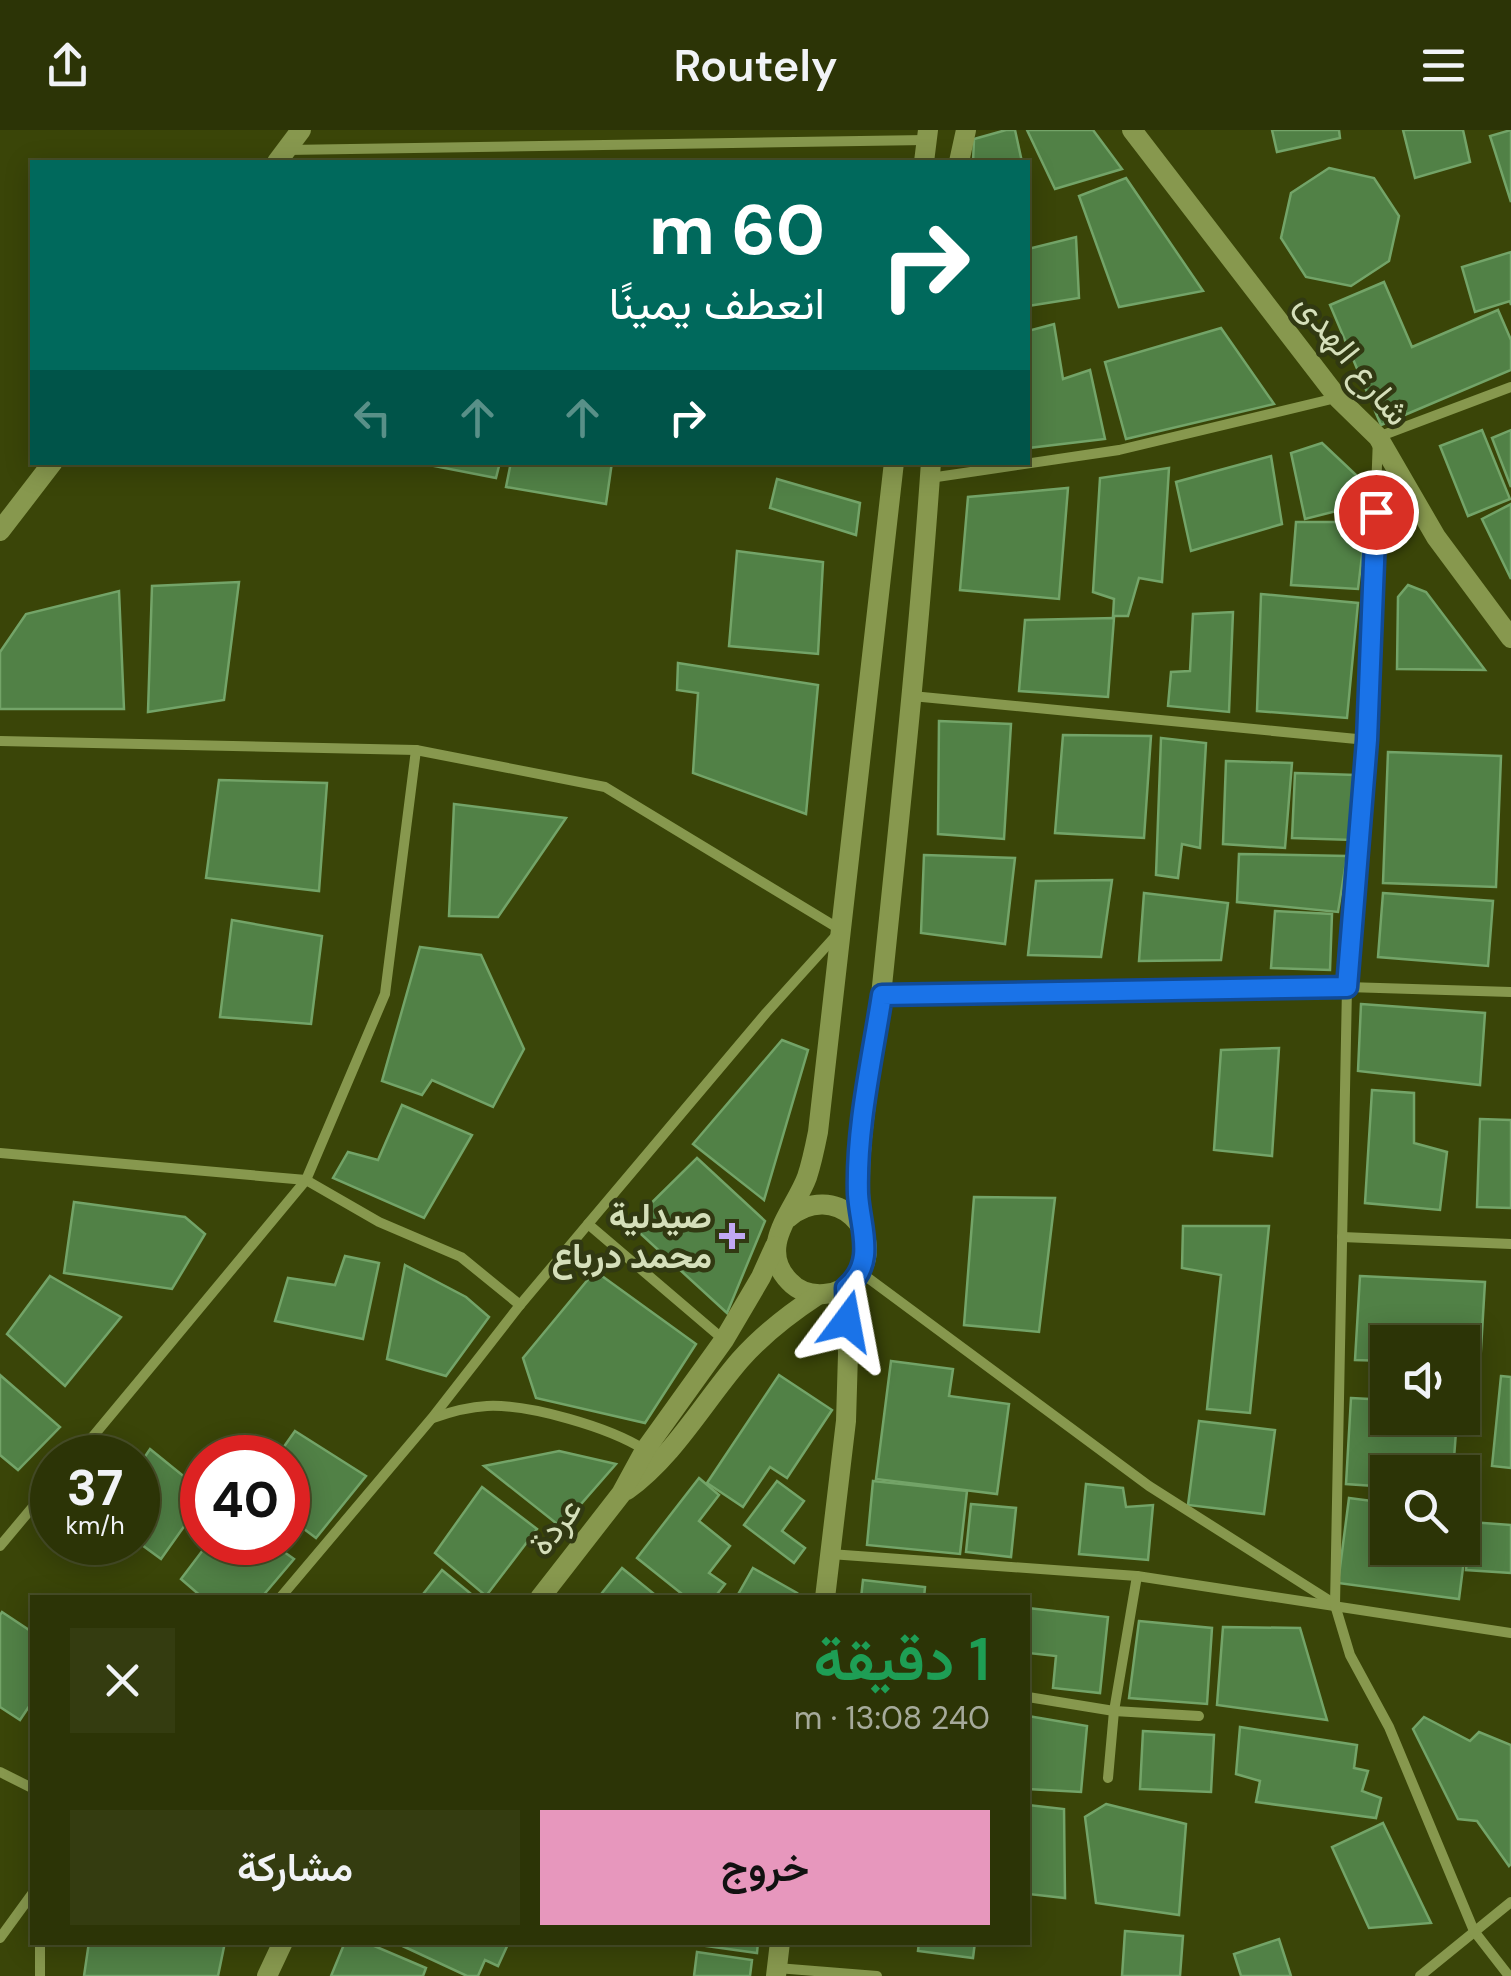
<!DOCTYPE html>
<html lang="ar">
<meta charset="utf-8">
<style>
:root{--surface:#2c3406;--page:#343c10;--text:#f1f3f6;--muted:#a6aa9b;--line:#484f28;--accent:#e797bd}
body{margin:0;font-family:"DM Sans",Vazirmatn,sans-serif;background:var(--page);color:var(--text);direction:rtl;height:100vh;display:flex;flex-direction:column;font-size:38px;white-space:nowrap}
*{box-sizing:border-box;margin:0}
p{font-size:32px;color:var(--muted)}
.icon{flex:none;width:55px;height:55px;fill:none;stroke:currentColor;stroke-width:2;stroke-linecap:round;stroke-linejoin:round}
.map{position:relative;flex:1;overflow:hidden;direction:ltr}
.drawer{position:absolute;left:30px;top:1465px;width:1000px;height:350px;display:flex;flex-direction:column;background:var(--surface);border-radius:0px;box-shadow:0 5px 25px #0003,0 0 0 2px var(--line);direction:rtl}
.drawer>*{flex:none}
.top-card{position:absolute;left:30px;top:30px;width:1000px;height:305px;border-radius:0px;box-shadow:0 5px 25px #0003,0 0 0 2px var(--line);direction:rtl;background:#00695c;color:#fff;overflow:hidden}
.fabs{position:absolute;left:1370px;top:1195px;display:grid;gap:20px}
.fabs a{display:grid;place-items:center;width:110px;height:110px;border-radius:0px;background:var(--surface);box-shadow:0 5px 25px #0003,0 0 0 2px var(--line);font-size:50px}
.speed{position:absolute;left:30px;top:1305px;display:flex;gap:20px;font-size:50px;font-weight:700;text-align:center}
.speed>*{display:grid;place-content:center;width:130px;height:130px;border-radius:50%;background:var(--surface);box-shadow:0 5px 25px #0003,0 0 0 2px var(--line);line-height:1}
.speed small{font-size:25px;font-weight:400}
.speed .limit{border:15px solid #d22;background:#fff;color:#111}
.pin{position:absolute;display:grid;place-items:center;width:85px;height:85px;color:#fff;margin:-42px;border:5px solid #fff;border-radius:50%;box-shadow:0 2px 10px #0007}
.me{position:absolute;width:110px;margin:-55px;rotate:13deg;stroke-linejoin:round;filter:drop-shadow(0 0 8px #0008)}
.turn{display:flex;align-items:center;gap:35px;height:210px;padding:0 40px;font-size:45px}
.turn .icon{width:130px;height:130px;stroke-width:2.5}
.turn b{display:block;font-size:70px;line-height:85px}
.lanes{display:flex;align-items:center;height:95px;padding:0 40px;background:#0003;justify-content:center;gap:50px;direction:ltr}
.lanes .off{opacity:.35}
.round{display:grid;place-items:center;flex:none;width:105px;height:105px;border-radius:0px;background:var(--page)}
.summary{display:flex;align-items:center;justify-content:space-between;height:170px;padding:0 40px}
h1{font-size:60px;font-weight:600;line-height:75px;color:#1e9e55}
.action{display:flex;gap:20px;margin-top:auto;padding:20px 40px}
.action a{flex:1;height:115px;border-radius:0px;background:var(--accent);color:#111;font-size:40px;font-weight:600;line-height:115px;text-align:center}
.action a+a{background:var(--page);color:var(--text)}
header{display:flex;justify-content:space-between;align-items:center;height:130px;padding:0 40px;background:var(--surface);font-size:45px;font-weight:600}
.map>svg:first-child{display:block}
</style>
<header><svg class="icon" aria-label="menu" viewBox="0 0 24 24"><path d="M4 6h16M4 12h16M4 18h16"/></svg>Routely<svg class="icon" aria-label="share" viewBox="0 0 24 24"><path d="M12 15V3M7 8l5-5 5 5M5 13v7h14v-7"/></svg></header>
<div class="map">
<svg width="1511" height="1846" viewBox="0 0 1511 1846">
<rect width="100%" height="100%" fill="#3a4508"/>
<g fill="#518146" stroke="#73a468" stroke-width="2.5">
<path d="M1006 0H1015L1022 32H973L974 9Z"/>
<path d="M1027 0H1093L1122 39 1055 59Z"/>
<path d="M1272 0H1339L1340 8 1277 22Z"/>
<path d="M1403 0H1463L1470 32 1415 48Z"/>
<path d="M1511 0V72L1490 6Z"/>
<path d="M1329 38 1374 48 1399 86 1389 131 1351 156 1306 147 1281 108 1291 63Z"/>
<path d="M1126 48 1203 161 1119 177 1079 66Z"/>
<path d="M1076 107 1079 168 1028 176V119Z"/>
<path d="M1511 122V175L1510 171 1475 182 1462 137Z"/>
<path d="M1384 152 1412 217 1498 180 1511 210V240L1381 295 1330 175Z"/>
<path d="M1054 194 1063 249 1090 240 1105 309 1028 318V201Z"/>
<path d="M1221 198 1274 274 1126 309 1105 232Z"/>
<path d="M1482 300 1510 369 1468 386 1440 316Z"/>
<path d="M1511 300V357L1492 308Z"/>
<path d="M1322 313 1356 345 1364 374 1305 389 1291 323Z"/>
<path d="M1271 326 1282 394 1191 421 1176 352Z"/>
<path d="M433 332H500L496 348 434 336Z"/>
<path d="M511 332H612L606 374 506 357Z"/>
<path d="M1169 338 1162 452 1139 448 1128 486H1113L1114 469 1093 462 1100 348Z"/>
<path d="M777 349 860 373 856 405 770 378Z"/>
<path d="M1068 358 1059 469 960 460 968 367Z"/>
<path d="M1511 374V449L1482 389Z"/>
<path d="M1296 392H1366L1358 459 1291 455Z"/>
<path d="M737 421 823 432 818 524 729 516Z"/>
<path d="M239 452 224 570 148 582 152 456Z"/>
<path d="M1408 455 1426 462 1485 540 1397 539 1398 467Z"/>
<path d="M119 461 124 579H0V522L26 484Z"/>
<path d="M1261 464 1358 473 1347 588 1257 581Z"/>
<path d="M1233 482 1229 582 1168 576 1171 542 1190 541 1193 484Z"/>
<path d="M1114 488 1108 567 1019 561 1025 490Z"/>
<path d="M678 533 818 555 806 684 693 643 698 563 677 560Z"/>
<path d="M939 591 1011 594 1004 709 938 704Z"/>
<path d="M1063 605 1151 606 1144 708 1055 703Z"/>
<path d="M1161 608 1206 613 1200 718 1182 714 1178 748 1156 745Z"/>
<path d="M1388 622 1501 626 1496 757 1383 753Z"/>
<path d="M1226 631 1292 633 1285 718 1223 714Z"/>
<path d="M1295 643 1355 645 1353 710 1292 708Z"/>
<path d="M219 650 327 653 319 761 206 748Z"/>
<path d="M454 674 566 688 498 787 449 786Z"/>
<path d="M1239 724 1347 726 1338 782 1237 772Z"/>
<path d="M924 725 1015 728 1005 814 921 803Z"/>
<path d="M1112 750 1101 827 1028 825 1036 751Z"/>
<path d="M1144 763 1228 773 1221 830 1139 831Z"/>
<path d="M1383 763 1493 771 1488 836 1378 827Z"/>
<path d="M1275 781 1332 784 1330 840 1271 838Z"/>
<path d="M232 790 322 806 311 894 220 887Z"/>
<path d="M420 817 481 825 524 919 493 977 432 950 422 965 382 951Z"/>
<path d="M1361 874 1485 883 1480 955 1358 941Z"/>
<path d="M782 910 808 920 764 1070 693 1014Z"/>
<path d="M1279 918 1272 1026 1214 1020 1221 920Z"/>
<path d="M1372 960 1414 963V1013L1447 1022 1440 1080 1365 1073Z"/>
<path d="M402 975 472 1005 424 1088 333 1048 348 1022 378 1030Z"/>
<path d="M1480 989 1511 990V1078L1477 1077Z"/>
<path d="M697 1028 765 1091 727 1183 630 1094Z"/>
<path d="M974 1067 1055 1068 1039 1202 964 1195Z"/>
<path d="M74 1072 185 1087 205 1104 172 1159 64 1143Z"/>
<path d="M1183 1096H1269L1250 1283 1207 1279 1221 1145 1182 1138Z"/>
<path d="M345 1126 379 1133 363 1209 275 1191 288 1148 335 1155Z"/>
<path d="M405 1135 466 1167 489 1187 446 1246 387 1229Z"/>
<path d="M595 1141 696 1214 645 1293 536 1268 523 1228Z"/>
<path d="M50 1146 121 1187 65 1256 7 1204Z"/>
<path d="M1360 1146 1485 1152 1480 1236 1462 1235V1212H1388V1231L1355 1230Z"/>
<path d="M891 1231 953 1239 949 1266 1009 1274 997 1364 876 1349Z"/>
<path d="M0 1245 60 1297 18 1340 0 1325Z"/>
<path d="M779 1245 832 1280 787 1348 770 1337 743 1377 707 1353Z"/>
<path d="M1501 1246 1511 1247V1338L1492 1336Z"/>
<path d="M1351 1268 1388 1270V1288H1457L1453 1342H1388V1357L1346 1354Z"/>
<path d="M1199 1291 1275 1300 1264 1384 1188 1375Z"/>
<path d="M295 1301 366 1346 316 1408 288 1387V1328H276Z"/>
<path d="M150 1319 202 1361V1371L161 1429 138 1412V1337Z"/>
<path d="M559 1321 616 1334 561 1397 484 1336Z"/>
<path d="M699 1348 719 1365 699 1391 730 1416 709 1443 725 1454 714 1468H687L637 1428Z"/>
<path d="M777 1351 804 1371 782 1401 805 1418 794 1433 744 1395Z"/>
<path d="M873 1351 967 1361 960 1424 867 1415Z"/>
<path d="M1086 1354 1123 1358 1126 1377 1153 1375 1148 1430 1079 1424Z"/>
<path d="M482 1357 537 1399 486 1466 435 1423Z"/>
<path d="M1349 1368 1388 1373V1418H1462V1382L1470 1383 1459 1469 1338 1453Z"/>
<path d="M971 1374 1016 1378 1011 1427 966 1422Z"/>
<path d="M1470 1392 1511 1395V1443L1466 1440Z"/>
<path d="M209 1412H270L294 1429 261 1468H203L181 1449Z"/>
<path d="M622 1438 659 1468H598Z"/>
<path d="M753 1438 797 1463 794 1468H736Z"/>
<path d="M442 1440 476 1468H420Z"/>
<path d="M863 1450 925 1457 924 1468H861Z"/>
<path d="M1028 1478 1108 1487 1100 1563 1053 1558 1056 1526 1028 1523Z"/>
<path d="M2 1482 32 1502V1572L20 1590 0 1577V1485Z"/>
<path d="M1139 1491 1212 1498 1207 1574 1129 1568Z"/>
<path d="M1223 1497 1300 1498 1327 1590 1217 1575Z"/>
<path d="M1028 1586 1087 1596 1081 1662 1028 1659Z"/>
<path d="M1424 1587 1470 1611 1479 1602 1511 1615V1734L1509 1736 1477 1691 1458 1689 1413 1599Z"/>
<path d="M1240 1597 1357 1615 1354 1638 1368 1641 1362 1661 1381 1668 1376 1688 1256 1672 1260 1651 1236 1644Z"/>
<path d="M1143 1601 1214 1605 1211 1662 1140 1659Z"/>
<path d="M1106 1674 1186 1694 1179 1785 1096 1773 1085 1687Z"/>
<path d="M1028 1675 1064 1679 1065 1768 1028 1764Z"/>
<path d="M1383 1693 1431 1793 1369 1798 1332 1717Z"/>
<path d="M1125 1801 1183 1806 1180 1846H1122Z"/>
<path d="M1279 1809 1291 1846H1241L1234 1824Z"/>
<path d="M89 1812H225L218 1846H84Z"/>
<path d="M345 1812H365L426 1838 423 1846H331Z"/>
<path d="M394 1812H509L498 1836 485 1830 478 1846H467Z"/>
<path d="M700 1812H758L757 1823 699 1815Z"/>
<path d="M919 1812H975L973 1828 918 1821Z"/>
<path d="M697 1822 752 1830 750 1846H694Z"/>
</g>
<g fill="none" stroke-linecap="round" stroke-linejoin="round">
<g stroke="#87984e" stroke-width="10">
<path d="M287 20 926 10"/>
<path d="M930 348 1119 320 1336 268"/>
<path d="M912 566 1367 610"/>
<path d="M0 611 416 620 605 657 841 800 766 883 588 1094 520 1175 432 1288 280 1468"/>
<path d="M881 865 1347 857 1511 862"/>
<path d="M0 1023 306 1050 379 1092 461 1127 520 1175"/>
<path d="M588 1094 724 1210"/>
<path d="M1342 1107 1511 1114"/>
<path d="M860 1142 1149 1356 1330 1471"/>
<path d="M433 1288C450 1282 468 1277 487 1276 529 1274 609 1297 645 1320"/>
<path d="M75 1328 306 1050 385 864 416 620"/>
<path d="M0 1416 52 1354"/>
<path d="M830 1424 1137 1446 1511 1503"/>
<path d="M1028 1567 1114 1581 1199 1586"/>
<path d="M0 1642 32 1658"/>
<path d="M1108 1648 1114 1581 1137 1446"/>
<path d="M0 1808 32 1764"/>
<path d="M777 1838 877 1846"/>
<path d="M40 1846V1812"/>
<path d="M1420 1846 1511 1772"/>
<path d="M1509 1846 1474 1801 1389 1597 1350 1525 1335 1475 1347 857 1367 610 1378 307 1511 257"/>
</g>
<g stroke="#87984e" stroke-width="20">
<path d="M1132 0 1338 268 1378 307 1436 407 1511 508"/>
<path d="M277 32 301 0"/>
<path d="M924 32 928 0"/>
<path d="M959 32 966 0"/>
<path d="M0 401 53 332"/>
<path d="M788 1088C834 1049 890 1103 857 1147 848 1158 837 1163 824 1164 811 1165 798 1161 789 1151 756 1117 795 1080 807 1047 812 1032 815 1017 818 1002L894 332"/>
<path d="M862 1098C853 1012 874 940 882 856 900 681 919 507 931 332"/>
<path d="M627 1360C674 1326 703 1273 740 1230 763 1204 789 1184 818 1165"/>
<path d="M540 1468 621 1364 645 1320 724 1210 761 1147 775 1116"/>
<path d="M825 1468 846 1291 848 1224 846 1157"/>
<path d="M267 1846 283 1812"/>
<path d="M776 1846 780 1812"/>
</g>
</g>
<g fill="none" stroke-linecap="round" stroke-linejoin="round">
<g stroke="#114b97" stroke-width="25">
<path id="route" d="M847 1191 846 1158C877 1132 860 1098 858 1064 856 998 872 930 882 865L1347 857 1367 610 1376 382"/>
</g>
<use href="#route" stroke="#1a73e8" stroke-width="18"/>
</g>
<path fill="#c1a8f3" stroke="#313912" stroke-width="4" d="M727 1091h10v10h10v10h-10v10h-10v-10h-10v-10h10z"/>
<g text-anchor="middle" dominant-baseline="central" stroke-width="9" stroke-linejoin="round" paint-order="stroke">
<g font-size="35" fill="#d5dfba" stroke="#313912">
<text transform="translate(1353 229) rotate(51)">شارع الهدى</text>
<text transform="translate(555 1396) rotate(-52)">عردة</text>
</g>
<g font-size="35" font-weight="bold" fill="#d5dfba" stroke="#313912" text-anchor="end">
<text x="712" y="1086">صيدلية<tspan x="712" dy="40">محمد درباع</tspan></text>
</g>
</g>
</svg>
<div class="fabs">
<a><svg class="icon" aria-label="sound" viewBox="0 0 24 24"><path d="M4 9h4l5-4v14l-5-4H4zM17 9q2 3 0 6"/></svg></a>
<a><svg class="icon" aria-label="search" viewBox="0 0 24 24"><circle cx="10" cy="10" r="6"/><path d="M15 15l6 6"/></svg></a>
</div>
<div class="speed"><div>37<small>km/h</small></div><div class="limit">40</div></div>
<div class="pin" style="left:1376px;top:382px;background:#d93025"><svg class="icon" aria-label="arrive" viewBox="0 0 24 24"><path d="M6 21V4h12l-3 4 3 4H6"/></svg></div>
<svg class="me" style="left:847px;top:1191px" viewBox="-20 -20 40 40"><path d="M0-17L14 15 0 8-14 15z" fill="#1a73e8" stroke="#fff" stroke-width="4"/></svg>
<div class="top-card">
<div class="turn"><svg class="icon" aria-label="right" viewBox="0 0 24 24"><path d="M7 20v-9h11M14 6l5 5-5 5"/></svg><div><b>60 m</b>انعطف يمينًا</div></div>
<div class="lanes"><svg class="icon off" aria-label="left" viewBox="0 0 24 24"><path d="M17 20v-9H6M10 6l-5 5 5 5"/></svg><svg class="icon off" aria-label="ahead" viewBox="0 0 24 24"><path d="M12 20V5M6 11l6-6 6 6"/></svg><svg class="icon off" aria-label="ahead" viewBox="0 0 24 24"><path d="M12 20V5M6 11l6-6 6 6"/></svg><svg class="icon" aria-label="right" viewBox="0 0 24 24"><path d="M7 20v-9h11M14 6l5 5-5 5"/></svg></div>
</div>
<section class="drawer">
<div class="summary"><div><h1>1 دقيقة</h1><p>240 m · 13:08</p></div><a class="round"><svg class="icon" aria-label="close" viewBox="0 0 24 24"><path d="M6 6l12 12M18 6L6 18"/></svg></a></div>
<div class="action"><a>خروج</a><a>مشاركة</a></div>
</section>
</div>
